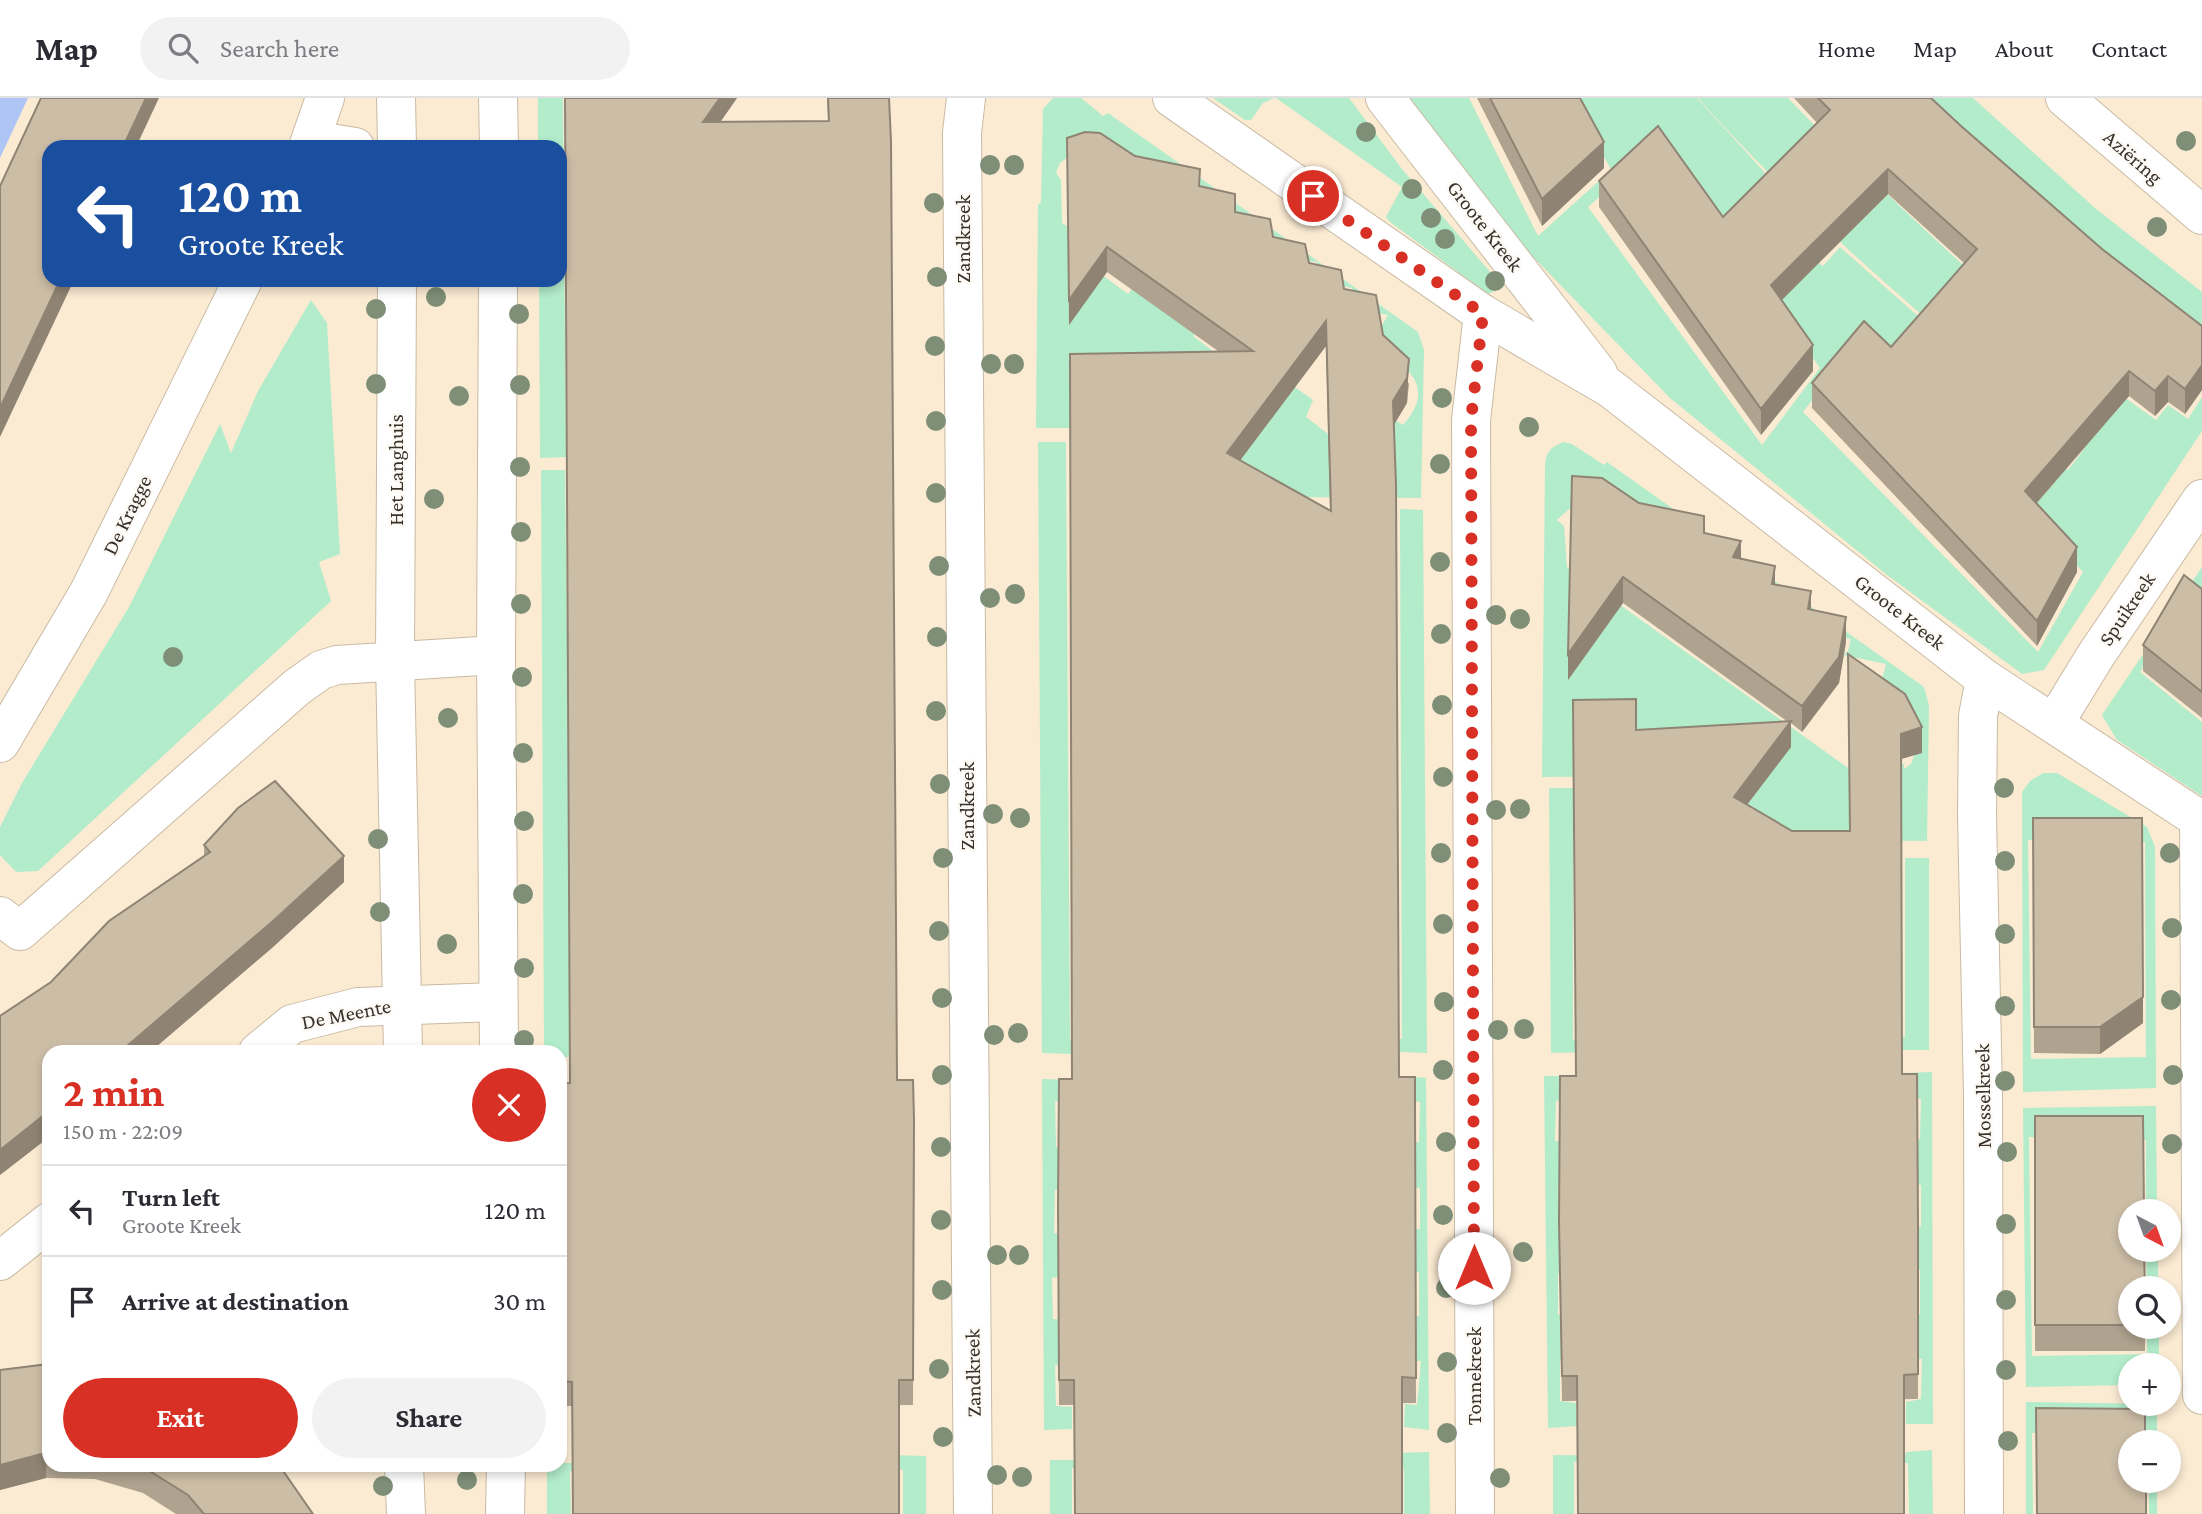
<!DOCTYPE html>
<meta charset="utf-8">
<style>
:root{--surface:#fff;--page:#f2f2f3;--text:#2b2b33;--muted:#7c7c81;--line:#e1e1e2;--accent:#d93025}
body{margin:0;font-family:"Crimson Pro",serif;background:var(--page);color:var(--text);height:100vh;display:flex;flex-direction:column;font-size:26px;white-space:nowrap}
*{box-sizing:border-box;margin:0}
p{font-size:23px;color:var(--muted)}
.icon{flex:none;width:38px;height:38px;fill:none;stroke:currentColor;stroke-width:2;stroke-linecap:round;stroke-linejoin:round}
.map{position:relative;flex:1;overflow:hidden}
.side{position:absolute;left:42px;top:947px;width:525px;height:427px;display:flex;flex-direction:column;background:var(--surface);border-radius:21px;box-shadow:0 4px 10px #0003}
.side>*{flex:none}
.hud{position:absolute;left:42px;top:42px;width:525px;height:147px;border-radius:21px;box-shadow:0 4px 10px #0003;background:#1a4fa0;color:#fff;overflow:hidden}
.needle{width:46px;rotate:139deg}
.tools{position:absolute;left:2118px;top:1101px;display:grid;gap:14px}
.tools a{display:grid;place-items:center;width:63px;height:63px;border-radius:50%;background:var(--surface);box-shadow:0 4px 10px #0003;font-size:35px}
.pin{position:absolute;display:grid;place-items:center;width:60px;height:60px;color:#fff;margin:-30px;border:4px solid #fff;border-radius:50%;box-shadow:0 2px 7px #0007}
.me{position:absolute;width:77px;margin:-38px;rotate:0deg;stroke-linejoin:round;filter:drop-shadow(0 0 5px #0008)}
.turn{display:flex;align-items:center;gap:24px;height:147px;padding:0 21px;font-size:32px}
.turn .icon{width:91px;height:91px;stroke-width:2.5}
.turn b{display:block;font-size:49px;line-height:60px}
.round{display:grid;place-items:center;flex:none;width:74px;height:74px;border-radius:37px;background:var(--page)}
.head{display:flex;align-items:center;justify-content:space-between;height:119px;padding:0 21px}
h1{font-size:42px;font-weight:700;line-height:52px;color:var(--accent)}
.action{display:flex;gap:14px;margin-top:auto;padding:14px 21px}
.action a{flex:1;height:80px;border-radius:42px;background:var(--accent);color:#fff;font-size:28px;font-weight:700;line-height:80px;text-align:center}
.action a+a{background:var(--page);color:var(--text)}
ul{padding:0;list-style:none}
li{display:flex;align-items:center;gap:21px;height:91px;padding:0 21px;border-top:2px solid var(--line)}
li div{flex:1}
li b{display:block;font-size:26px}
li em{font-style:normal}
header{display:flex;align-items:center;gap:42px;box-sizing:border-box;height:98px;padding:0 35px;background:var(--surface);border-bottom:2px solid var(--line)}
header strong{font-size:33px}
nav{display:flex;gap:38px;margin-inline-start:auto;font-size:24px}
.search{width:490px;height:63px;background:var(--page);display:flex;align-items:center;gap:18px;box-sizing:border-box;padding:0 24px;border-radius:38px;color:var(--muted);font-size:26px}
.map>svg:first-child{display:block}
</style>
<header>
<strong>Map</strong>
<div class="search"><svg class="icon" aria-label="search" viewBox="0 0 24 24"><circle cx="10" cy="10" r="6"/><path d="M15 15l6 6"/></svg>Search here</div>
<nav><a>Home</a><a>Map</a><a>About</a><a>Contact</a></nav>
</header>
<div class="map">
<svg width="2202" height="1416" viewBox="0 0 2202 1416">
<rect width="100%" height="100%" fill="#fbebd3"/>
<g fill="#b2ecca" fill-rule="evenodd">
<path d="M538 0H563L566 359 540 360 539 182H560V49H538Z"/>
<path d="M1053 0H1081L1103 18 1108 15 1418 234 1424 252 1421 400 1293 399 1142 330H1036L1038 106 1041 105 1043 11ZM1073 55 1268 159 1317 164 1315 182H1310L1352 190 1350 208H1346L1388 217 1371 246C1404 267 1439 286 1403 327L1395 322 1345 349 1306 319 1313 302 1246 254 1234 269 1193 238 1205 224 1141 179 1128 196 1094 171 1100 149 1062 125 1061 82 1056 75 1060 65Z"/>
<path d="M1213 0H1274L1263 5 1251 22H1245Z"/>
<path d="M1276 0H1349L1402 71 1503 189 1488 196 1390 124 1386 119 1402 89Z"/>
<path d="M1398 0H1469L1538 138 1611 72 1574 0H1697L1777 88 1802 152 1823 168 1840 149 1979 272 2038 351 2068 372 2084 351C1946 240 1815 131 1698 0H1788C1816 30 1846 57 1876 85 1963 170 2056 252 2156 322L2168 307 2188 321 2202 299V333L2044 572 2022 576 1887 477 1670 300 1510 135ZM1661 44 1820 270 1762 347 1588 109ZM1862 239 2083 474 2038 554 1803 314Z"/>
<path d="M1909 0H1973L2095 110 2202 194V249Z"/>
<path d="M311 202 327 225 340 456 319 464 331 503 38 773 16 774 0 757V729L22 685 129 509 220 326 231 355 258 293Z"/>
<path d="M1038 344H1066L1070 942H1161L1073 956 1042 955Z"/>
<path d="M1564 344 1572 346 1604 367 1607 364 1924 589 1929 607 1927 743 1798 742 1684 678 1542 679 1545 369C1546 354 1550 349 1564 344ZM1578 403 1807 532 1851 541 1848 553 1843 557 1886 566 1883 578 1872 592 1915 655 1911 666 1904 671V666L1858 677 1567 469 1564 428 1557 422Z"/>
<path d="M541 372H565L572 959H560V954H544Z"/>
<path d="M1400 411 1423 412 1427 955 1399 954 1326 943 1402 941Z"/>
<path d="M2202 469V515L2184 502 2140 574 2202 624V698L2117 642 2102 617Z"/>
<path d="M2043 675H2057L2147 729 2155 749 2156 990 2023 994 2022 694 2030 683ZM2028 742 2145 744 2146 959 2031 961Z"/>
<path d="M1549 690H1573V942L1660 943 1690 952 1551 955Z"/>
<path d="M1905 760H1929V952H1889V940L1905 939Z"/>
<path d="M1932 974 1933 1326H1906V1304L1921 1301 1922 1261H1906L1907 1218 1920 1216V1172L1907 1171 1906 1129H1921V1087L1905 1086V1043L1920 1041 1921 1001 1904 999V975Z"/>
<path d="M1403 978 1426 980 1429 1332 1404 1329 1405 1306 1417 1307 1421 1263H1405L1406 1220 1419 1218V1174H1406L1405 1131H1420V1090L1404 1088V1045L1419 1044 1420 1004 1403 1002Z"/>
<path d="M1544 978H1570L1571 1000 1556 1003 1555 1043 1571 1044V1087L1558 1088V1133H1571L1573 1175 1558 1176V1217L1575 1218 1574 1261 1560 1262V1303L1576 1305 1577 1328 1548 1330Z"/>
<path d="M1042 981 1070 982V1004L1055 1003 1056 1049 1070 1050V1090L1055 1092 1054 1135 1070 1137 1071 1176 1052 1180 1053 1221 1069 1222 1070 1265 1055 1267 1056 1308 1072 1309V1331L1044 1332Z"/>
<path d="M2156 1008 2157 1113H2146V1042L2029 1039 2032 1258 2147 1256V1229H2159V1267H2130V1287L2026 1289 2023 1010Z"/>
<path d="M2146 1152H2158V1190H2147Z"/>
<path d="M2026 1304 2157 1306V1344H2148V1335H2032L2033 1416H2026Z"/>
<path d="M1932 1352 1933 1416H1909L1908 1365 1574 1364V1416H1553V1357L1905 1359 1906 1354Z"/>
<path d="M1429 1354 1430 1416H1404V1371L1387 1369 1388 1355Z"/>
<path d="M894 1357 926 1358V1416H903V1372L894 1371Z"/>
<path d="M1050 1362H1187L1148 1370H1072V1416H1050Z"/>
<path d="M560 1365H582L583 1374 570 1373 571 1416H547V1367Z"/>
<rect x="2149" y="1383" width="8" height="33"/>
</g>
<path fill="#aec5f5" d="M0 0H28L0 60Z"/>
<g fill="none" stroke-linecap="round" stroke-linejoin="round">
<g stroke="#c9baa3" stroke-width="40">
<g id="minor">
<path d="M396 0 397 49"/>
<path d="M498 0 499 49"/>
<path d="M966 0 962 35 973 1416"/>
<path d="M1172 0 1483 216 1610 290 1985 581 2202 723"/>
<path d="M1385 0 1598 275"/>
<path d="M2065 0 2202 117"/>
<path d="M312 42 355 49"/>
<path d="M308 49 325 0"/>
<path d="M397 182 395 562 403 954"/>
<path d="M498 182 496 557 499 954"/>
<path d="M2055 624 2096 557 2202 401"/>
<path d="M0 645 89 494 243 182"/>
<path d="M2199 721 2202 1297"/>
<path d="M0 818 20 833 297 589 321 572 337 567 496 557"/>
<path d="M258 954 292 926 358 909 496 904"/>
<path d="M0 1163 49 1124"/>
<path d="M404 1367 406 1416"/>
<path d="M505 1416 506 1367"/>
<path d="M1475 1416 1471 322 1483 216"/>
<path d="M1984 1416 1983 996 1977 717 1978 618 1985 581"/>
</g>
</g>
<use href="#minor" stroke="#fff" stroke-width="38"/>
</g>
<g fill="#7e8e77">
<circle cx="1366" cy="34" r="10"/>
<circle cx="2186" cy="43" r="10"/>
<circle cx="990" cy="67" r="10"/>
<circle cx="1014" cy="67" r="10"/>
<circle cx="1412" cy="91" r="10"/>
<circle cx="934" cy="105" r="10"/>
<circle cx="1431" cy="120" r="10"/>
<circle cx="2157" cy="129" r="10"/>
<circle cx="1445" cy="141" r="10"/>
<circle cx="937" cy="179" r="10"/>
<circle cx="1495" cy="183" r="10"/>
<circle cx="436" cy="199" r="10"/>
<circle cx="376" cy="211" r="10"/>
<circle cx="519" cy="216" r="10"/>
<circle cx="935" cy="248" r="10"/>
<circle cx="991" cy="266" r="10"/>
<circle cx="1014" cy="266" r="10"/>
<circle cx="376" cy="286" r="10"/>
<circle cx="520" cy="287" r="10"/>
<circle cx="459" cy="298" r="10"/>
<circle cx="1442" cy="300" r="10"/>
<circle cx="936" cy="323" r="10"/>
<circle cx="1529" cy="329" r="10"/>
<circle cx="1440" cy="366" r="10"/>
<circle cx="520" cy="369" r="10"/>
<circle cx="936" cy="395" r="10"/>
<circle cx="434" cy="401" r="10"/>
<circle cx="521" cy="434" r="10"/>
<circle cx="1440" cy="464" r="10"/>
<circle cx="939" cy="468" r="10"/>
<circle cx="1015" cy="496" r="10"/>
<circle cx="990" cy="500" r="10"/>
<circle cx="521" cy="506" r="10"/>
<circle cx="1496" cy="517" r="10"/>
<circle cx="1520" cy="521" r="10"/>
<circle cx="1441" cy="536" r="10"/>
<circle cx="937" cy="539" r="10"/>
<circle cx="173" cy="559" r="10"/>
<circle cx="522" cy="579" r="10"/>
<circle cx="1442" cy="607" r="10"/>
<circle cx="936" cy="613" r="10"/>
<circle cx="448" cy="620" r="10"/>
<circle cx="523" cy="655" r="10"/>
<circle cx="1443" cy="679" r="10"/>
<circle cx="940" cy="686" r="10"/>
<circle cx="2004" cy="690" r="10"/>
<circle cx="1520" cy="711" r="10"/>
<circle cx="1496" cy="712" r="10"/>
<circle cx="993" cy="716" r="10"/>
<circle cx="1020" cy="720" r="10"/>
<circle cx="524" cy="723" r="10"/>
<circle cx="378" cy="741" r="10"/>
<circle cx="1441" cy="755" r="10"/>
<circle cx="2170" cy="755" r="10"/>
<circle cx="943" cy="760" r="10"/>
<circle cx="2005" cy="763" r="10"/>
<circle cx="523" cy="796" r="10"/>
<circle cx="380" cy="814" r="10"/>
<circle cx="1443" cy="826" r="10"/>
<circle cx="2172" cy="830" r="10"/>
<circle cx="939" cy="833" r="10"/>
<circle cx="2005" cy="836" r="10"/>
<circle cx="447" cy="846" r="10"/>
<circle cx="524" cy="870" r="10"/>
<circle cx="942" cy="900" r="10"/>
<circle cx="2171" cy="902" r="10"/>
<circle cx="1444" cy="904" r="10"/>
<circle cx="2005" cy="908" r="10"/>
<circle cx="1524" cy="931" r="10"/>
<circle cx="1498" cy="932" r="10"/>
<circle cx="1018" cy="935" r="10"/>
<circle cx="994" cy="937" r="10"/>
<circle cx="524" cy="942" r="10"/>
<circle cx="1443" cy="972" r="10"/>
<circle cx="942" cy="977" r="10"/>
<circle cx="2173" cy="977" r="10"/>
<circle cx="2005" cy="983" r="10"/>
<circle cx="1446" cy="1044" r="10"/>
<circle cx="2172" cy="1046" r="10"/>
<circle cx="941" cy="1049" r="10"/>
<circle cx="2007" cy="1054" r="10"/>
<circle cx="1443" cy="1117" r="10"/>
<circle cx="941" cy="1122" r="10"/>
<circle cx="2006" cy="1126" r="10"/>
<circle cx="1523" cy="1154" r="10"/>
<circle cx="997" cy="1157" r="10"/>
<circle cx="1019" cy="1157" r="10"/>
<circle cx="1446" cy="1190" r="10"/>
<circle cx="942" cy="1192" r="10"/>
<circle cx="2006" cy="1202" r="10"/>
<circle cx="1447" cy="1264" r="10"/>
<circle cx="939" cy="1271" r="10"/>
<circle cx="2006" cy="1272" r="10"/>
<circle cx="1447" cy="1335" r="10"/>
<circle cx="943" cy="1339" r="10"/>
<circle cx="2008" cy="1343" r="10"/>
<circle cx="997" cy="1377" r="10"/>
<circle cx="1022" cy="1379" r="10"/>
<circle cx="1500" cy="1380" r="10"/>
<circle cx="467" cy="1382" r="10"/>
<circle cx="383" cy="1388" r="10"/>
</g>
<g fill="#afa38f" fill-rule="evenodd">
<path d="M565 0H737L720 24 828 23 827 0H889L897 982 914 1021 913 1307 560 1308V985H570Z"/>
<path d="M1477 0H1580L1604 70 1542 128Z"/>
<path d="M1794 0H1931L1961 28 2102 151 2202 228V292L2185 316 2168 304 2155 318 2129 298 2037 405 2077 474 2037 548 1812 310V285L1891 249 1964 165 1888 96 1781 202 1813 273 1761 337 1599 109V83L1723 119 1817 25Z"/>
<path d="M1067 40 1135 58 1200 89 1344 191 1383 237 1409 286 1407 305 1394 327 1399 979 1415 1001 1416 1305 1059 1307 1058 1132 1072 981 1218 253 1107 174 1069 227ZM1326 248 1330 413 1240 362Z"/>
<path d="M1639 405 1704 435 1811 511 1846 544 1839 585 1802 634 1791 625V649L1747 706 1792 733H1850L1848 556 1922 655 1901 661 1902 976 1918 1124V1301L1562 1303 1559 1149 1575 978 1636 632 1788 624 1623 505 1568 582Z"/>
<path d="M2202 491V620L2143 573V547Z"/>
<path d="M2033 720 2143 925 2100 956 2034 955Z"/>
<path d="M204 747 344 784 273 849 150 954H49V1039L0 1077 51 884 204 758Z"/>
<path d="M2035 1018 2130 1190V1228H2145V1253H2035Z"/>
<path d="M49 1266V1367H279L313 1416H176L143 1395 95 1381 46 1380 0 1392V1272Z"/>
</g>
<g fill="#8f8474">
<path d="M146 0H159L136 49H123Z"/>
<path d="M720 0H737L703 49V24Z"/>
<path d="M1604 44V70L1542 128V101Z"/>
<path d="M1888 71V96L1771 213V187Z"/>
<path d="M1107 149V174L1069 227V202Z"/>
<path d="M60 182H74L0 339V310Z"/>
<path d="M1326 223V248L1227 380V355Z"/>
<path d="M1813 247V273L1761 337V311Z"/>
<path d="M1409 261 1407 305 1393 328V303Z"/>
<path d="M2202 267V292L2185 316V291Z"/>
<path d="M2129 273V298L2025 418V393Z"/>
<path d="M2168 278V304L2155 318V293Z"/>
<path d="M1741 443V469L1733 459Z"/>
<path d="M2077 449V474L2037 548V523Z"/>
<path d="M1775 468V494L1772 486Z"/>
<path d="M1623 479V505L1568 582V556Z"/>
<path d="M1811 493V519L1808 511Z"/>
<path d="M1846 519V544L1839 585 1802 634V608Z"/>
<path d="M1791 623V649L1734 724V699Z"/>
<path d="M1922 629V655L1901 661V636Z"/>
<path d="M344 758V784L273 849 150 954H120Z"/>
<path d="M2143 899V925L2100 956V929Z"/>
<path d="M49 1013V1039L0 1077V1052Z"/>
<path d="M46 1354V1380L0 1392V1367Z"/>
</g>
<g fill="#ccbda6" stroke="#8f8474" stroke-width="2" fill-rule="evenodd">
<path d="M41 0H146L123 49H49V182H60L0 310V88Z"/>
<path d="M565 0H720L703 24 829 23 828 0H889L891 43 897 982H913L914 1021 913 1282H899V1416H573L572 1284 560 1283V985H570Z"/>
<path d="M1490 0H1580L1604 44 1542 101Z"/>
<path d="M1818 0H1931L1961 28 2102 151 2202 228V267L2185 291 2168 278 2155 293 2129 273 2025 393 2077 449 2037 523 1812 285 1864 223 1891 249 1977 151 1888 71 1771 187 1813 247 1761 311 1599 83 1658 28 1723 119 1830 12Z"/>
<path d="M1085 34 1100 35 1135 58 1200 71 1199 88 1235 96V114L1270 121 1273 139 1305 146 1309 165 1341 172 1344 191 1376 197 1383 237 1409 261 1407 280 1393 303 1396 387 1399 979H1415V1001L1416 1280 1402 1279V1416H1075L1074 1282H1059L1058 1107 1059 981H1072L1070 256 1253 253 1107 149 1069 202 1067 40ZM1326 223 1331 413 1227 355Z"/>
<path d="M1572 378 1602 380 1639 405 1704 418V435L1741 443 1733 459 1775 468 1772 486 1811 493 1808 511 1846 519 1839 559 1802 608 1623 479 1568 556Z"/>
<path d="M2184 477 2202 491V594L2143 547Z"/>
<path d="M1848 556 1905 596 1922 629 1901 636 1902 976H1917L1918 1124V1276L1904 1277V1416H1578L1577 1278H1562L1559 1124 1560 978H1576L1573 602 1636 601V632L1791 623 1734 699 1792 733H1850Z"/>
<path d="M275 683 344 758 273 823 120 954H49V1013L0 1052V918L51 884 109 823 210 754 204 747 238 710Z"/>
<path d="M2033 720H2142L2143 899 2100 929H2034Z"/>
<path d="M2035 1018H2143L2144 1113H2130V1152H2144L2145 1190H2130V1227H2035Z"/>
<path d="M49 1266V1354L0 1367V1272Z"/>
<path d="M2036 1310 2145 1311V1344H2130V1382H2146V1416H2037Z"/>
<path d="M135 1367H279L313 1416H204L188 1397 143 1369Z"/>
</g>
<g fill="none" stroke-linecap="round" stroke-linejoin="round">
<path stroke="#d93025" stroke-width="12" stroke-dasharray="0 21.6" d="M1313 98 1483 216 1471 322 1474 1170"/>
</g>
<g text-anchor="middle" dominant-baseline="central" stroke-width="5" stroke-linejoin="round" paint-order="stroke">
<g font-size="21" fill="#383229" stroke="#fdfaf5">
<text transform="translate(2133 59) rotate(41)">Aziëring</text>
<text transform="translate(1485 128) rotate(52)">Groote Kreek</text>
<text transform="translate(963 141) rotate(-90)">Zandkreek</text>
<text transform="translate(396 372) rotate(-90)">Het Langhuis</text>
<text transform="translate(127 417) rotate(-64)">De Kragge</text>
<text transform="translate(2127 511) rotate(-56)">Spuikreek</text>
<text transform="translate(1900 514) rotate(38)">Groote Kreek</text>
<text transform="translate(967 708) rotate(-90)">Zandkreek</text>
<text transform="translate(346 916) rotate(-11)">De Meente</text>
<text transform="translate(1983 998) rotate(-91)">Mosselkreek</text>
<text transform="translate(973 1275) rotate(-91)">Zandkreek</text>
<text transform="translate(1474 1278) rotate(-90)">Tonnekreek</text>
</g>
</g>
</svg>
<div class="tools">
<a><svg class="needle" viewBox="-14 -14 28 28"><path d="M0-13l5 13h-10z" fill="#e53935"/><path d="M0 13l5-13h-10z" fill="#7c7c81"/></svg></a>
<a><svg class="icon" aria-label="search" viewBox="0 0 24 24"><circle cx="10" cy="10" r="6"/><path d="M15 15l6 6"/></svg></a>
<a>+</a>
<a>−</a>
</div>
<div class="pin" style="left:1313px;top:98px;background:#d93025"><svg class="icon" aria-label="arrive" viewBox="0 0 24 24"><path d="M6 21V4h12l-3 4 3 4H6"/></svg></div>
<svg class="me" style="left:1474px;top:1170px" viewBox="-20 -20 40 40"><circle r="19" fill="#fff"/><path d="M0-13L10 11 0 6-10 11z" fill="#d93025"/></svg>
<div class="hud">
<div class="turn"><svg class="icon" aria-label="left" viewBox="0 0 24 24"><path d="M17 20v-9H6M10 6l-5 5 5 5"/></svg><div><b>120 m</b>Groote Kreek</div></div>
</div>
<section class="side">
<div class="head"><div><h1>2 min</h1><p>150 m · 22:09</p></div><a class="round" style="background:#d93025;color:#fff"><svg class="icon" aria-label="close" viewBox="0 0 24 24"><path d="M6 6l12 12M18 6L6 18"/></svg></a></div>
<ul>
<li><svg class="icon" aria-label="left" viewBox="0 0 24 24"><path d="M17 20v-9H6M10 6l-5 5 5 5"/></svg><div><b>Turn left</b><p>Groote Kreek</p></div><em>120 m</em></li>
<li><svg class="icon" aria-label="arrive" viewBox="0 0 24 24"><path d="M6 21V4h12l-3 4 3 4H6"/></svg><div><b>Arrive at destination</b></div><em>30 m</em></li>
</ul>
<div class="action"><a>Exit</a><a>Share</a></div>
</section>
</div>
